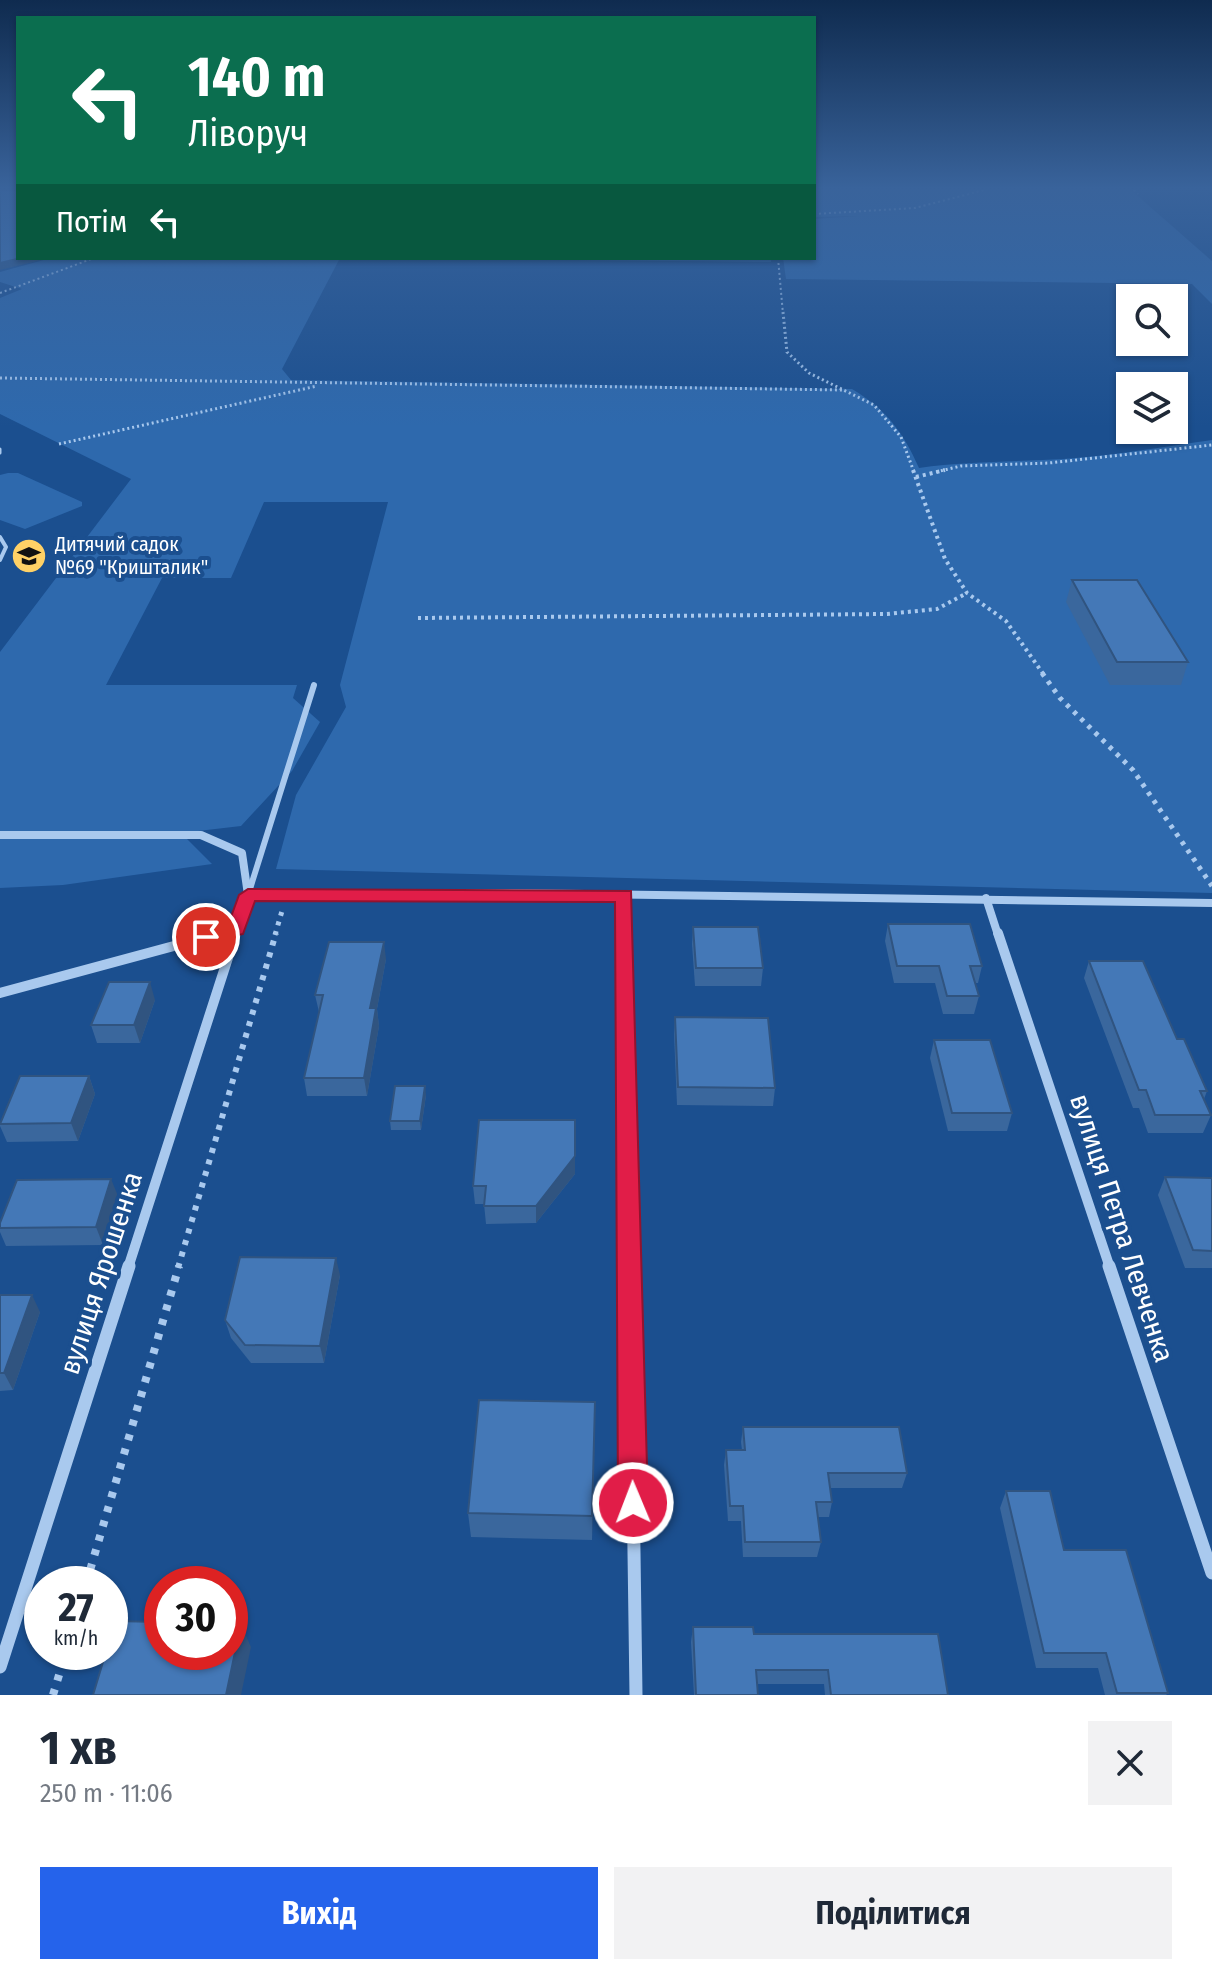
<!DOCTYPE html>
<html lang="uk">
<meta charset="utf-8">
<style>
:root{--surface:#fff;--page:#f2f2f3;--text:#1f2937;--muted:#747a83;--accent:#2563eb}
body{margin:0;font-family:"Fira Sans Condensed",sans-serif;background:var(--page);color:var(--text);height:100vh;display:flex;flex-direction:column;font-size:30px;white-space:nowrap}
*{box-sizing:border-box;margin:0}
p{font-size:26px;color:var(--muted)}
.icon{flex:none;width:44px;height:44px;fill:none;stroke:currentColor;stroke-width:2;stroke-linecap:round;stroke-linejoin:round}
.map{position:relative;height:1695px;overflow:hidden}
.panel{display:flex;flex-direction:column;background:var(--surface);flex:1}
.panel>*{flex:none}
.guide{position:absolute;left:16px;top:16px;width:800px;height:244px;border-radius:0px;box-shadow:0 2px 6px #0004;background:#0b6e4f;color:#fff;overflow:hidden}
.fabs{position:absolute;left:1116px;top:284px;display:grid;gap:16px}
.fabs a{display:grid;place-items:center;width:72px;height:72px;border-radius:0px;background:var(--surface);box-shadow:0 2px 6px #0004;font-size:40px}
.speed{position:absolute;left:24px;top:1566px;display:flex;gap:16px;font-size:40px;font-weight:700;text-align:center}
.speed>*{display:grid;place-content:center;width:104px;height:104px;border-radius:50%;background:var(--surface);box-shadow:0 2px 6px #0004;line-height:1}
.speed small{font-size:20px;font-weight:400}
.speed .limit{border:12px solid #d22;background:#fff;color:#111}
.pin{position:absolute;display:grid;place-items:center;width:68px;height:68px;color:#fff;margin:-34px;border:4px solid #fff;border-radius:50%;box-shadow:0 2px 8px #0007}
.me{position:absolute;width:88px;margin:-44px;rotate:359deg;stroke-linejoin:round;filter:drop-shadow(0 0 6px #0008)}
.turn{display:flex;align-items:center;gap:28px;height:168px;padding:0 40px;font-size:36px}
.turn .icon{width:104px;height:104px;stroke-width:2.5}
.turn b{display:block;font-size:56px;line-height:68px}
.then{display:flex;align-items:center;height:76px;padding:0 40px;background:#0003;gap:16px;font-size:30px}
.round{display:grid;place-items:center;flex:none;width:84px;height:84px;border-radius:0px;background:var(--page)}
.overview{display:flex;align-items:center;justify-content:space-between;height:136px;padding:0 40px}
h1{font-size:48px;font-weight:700;line-height:60px}
.primary-button{display:flex;gap:16px;margin-top:auto;padding:16px 40px}
.primary-button a{flex:1;height:92px;border-radius:0px;background:var(--accent);color:#fff;font-size:32px;font-weight:700;line-height:92px;text-align:center}
.primary-button a+a{background:var(--page);color:var(--text)}
.map>svg:first-child{display:block}
</style>
<div class="map">
<svg width="1212" height="1695" viewBox="0 0 1212 1695">
<rect width="100%" height="100%" fill="#1b4f8f"/>
<g fill="#2e69ad">
<path d="M814 190H1131L1212 261V304L1192 284 786 279 783 258H814V219L859 216 814 217Z"/>
<path d="M51 258H340L282 369 291 380 852 389C886 409 903 432 919 468 960 462 1000 462 1042 460 1099 458 1156 448 1212 440V893L276 869 296 795 346 707 340 685 388 502H264L231 578H162L106 685H297L293 698 320 722 292 771 241 826 181 833 212 864 63 885 0 888V652L131 479 0 414V298L22 289 0 282V272Z"/>
<path d="M576 258H771V262L576 260Z"/>
<path d="M8 473H18L82 502V506L25 529 0 520V475Z"/>
</g>
<g fill="none" stroke-linecap="round" stroke-linejoin="round">
<g stroke="#a9c9ee" stroke-width="2" stroke-dasharray="2 3" stroke-linecap="butt">
<path d="M1134 190 1138 194"/>
<path d="M814 214 915 208 984 190"/>
<path d="M778 258 783 314"/>
<path d="M0 293 94 258"/>
</g>
<g stroke="#a9c9ee" stroke-width="3" stroke-dasharray="2 3" stroke-linecap="butt">
<path d="M783 312 787 352 809 373 874 405 901 437 914 472"/>
<path d="M0 378 845 390"/>
<path d="M59 444 317 386"/>
<path d="M936 472 961 466 1049 463 1212 445"/>
</g>
<g stroke="#a9c9ee" stroke-width="4" stroke-dasharray="3 4" stroke-linecap="butt">
<path d="M913 470 945 559 967 593 1006 621 1044 675"/>
<path d="M916 477 945 470"/>
<path d="M418 618 887 614 937 609 967 593"/>
</g>
<g stroke="#a9c9ee" stroke-width="5" stroke-dasharray="4 6" stroke-linecap="butt">
<path d="M1042 673 1060 698 1133 770 1212 886"/>
<path d="M275 935 282 911"/>
</g>
<path stroke="#a9c9ee" stroke-width="6" stroke-dasharray="5 7" stroke-linecap="butt" d="M178 1268 276 933"/>
<g stroke="#a9c9ee" stroke-width="8" stroke-dasharray="6 9" stroke-linecap="butt">
<path d="M86 1584 179 1266"/>
<path d="M53 1695 66 1652"/>
</g>
<path stroke="#a9c9ee" stroke-width="3" d="M0 449V453"/>
<path stroke="#a9c9ee" stroke-width="4" d="M0 537 6 547 0 560"/>
<path stroke="#a9c9ee" stroke-width="6" d="M249 892 314 685"/>
<g stroke="#a9c9ee" stroke-width="8">
<path d="M0 835H201L242 853 248 895 235 935"/>
<path d="M248 895 513 893 1212 903"/>
<path d="M624 895 625 935"/>
<path d="M986 898 998 935"/>
<path d="M215 935 236 929"/>
</g>
<g stroke="#a9c9ee" stroke-width="10">
<path d="M625 933 630 1268"/>
<path d="M998 933 1110 1268"/>
<path d="M0 993 222 933"/>
<path d="M128 1268 236 933"/>
</g>
<g stroke="#a9c9ee" stroke-width="13">
<path d="M630 1266 636 1695"/>
<path d="M1109 1266 1212 1573"/>
<path d="M0 1667 129 1266"/>
</g>
</g>
<g fill="#3a679d">
<path d="M1072 580 1188 662 1181 685H1110L1066 602Z"/>
<path d="M888 924 982 966 978 983H975L979 996 974 1014H943L935 983H894L885 941Z"/>
<path d="M693 927 763 968 761 986H695L692 944Z"/>
<path d="M386 959 377 1009 379 1026 367 1096H307L304 1078 319 1012 315 995Z"/>
<path d="M1089 961 1177 1039 1207 1091 1204 1099 1211 1115 1203 1133H1148L1139 1108H1133L1084 978Z"/>
<path d="M155 1000 140 1043H97L91 1025Z"/>
<path d="M675 1017 775 1088 773 1106 677 1105 674 1034Z"/>
<path d="M934 1040 1012 1113 1007 1131H948L930 1058Z"/>
<path d="M89 1076 95 1094 78 1141 7 1142 0 1126V1122Z"/>
<path d="M426 1095 421 1130H391L390 1121Z"/>
<path d="M575 1120V1174L536 1223 486 1224 484 1204H475L473 1186Z"/>
<path d="M1165 1177 1212 1178V1268H1185L1158 1195Z"/>
<path d="M118 1196 103 1245 6 1246 0 1232V1228Z"/>
<path d="M340 1275 324 1363H251L231 1338 225 1320Z"/>
<path d="M0 1295 40 1312 13 1390 0 1391Z"/>
<path d="M595 1402 592 1540 471 1537 468 1513Z"/>
<path d="M743 1427 907 1473 902 1488H830L832 1502 829 1517H818L821 1542 817 1557H743L741 1521H728L724 1465 726 1450H742L741 1442Z"/>
<path d="M1006 1491 1064 1550 1168 1693 1166 1695H1105L1098 1668H1036L1000 1508Z"/>
<path d="M693 1627 754 1634 948 1695H825L824 1684H757L758 1695H694L691 1642Z"/>
</g>
<g fill="#305480">
<path d="M21 258H49L0 270V263Z"/>
<path d="M384 942 386 959 377 1009 379 1026 367 1096 364 1078 370 1008Z"/>
<path d="M150 982 155 1000 140 1043 134 1025Z"/>
<path d="M89 1076 95 1094 78 1141 71 1123Z"/>
<path d="M425 1086 426 1095 421 1130 420 1121Z"/>
<path d="M575 1120V1174L536 1223V1206Z"/>
<path d="M111 1179 118 1196 103 1245 96 1227Z"/>
<path d="M336 1258 340 1275 324 1363 320 1346Z"/>
<path d="M32 1295 40 1312 13 1390 4 1373Z"/>
<path d="M595 1402V1427L592 1540V1516Z"/>
<path d="M241 1624 251 1647 241 1695H226Z"/>
</g>
<g fill="#4478b7" stroke="#305480" stroke-width="2">
<path d="M0 190H18V258H21L0 263Z"/>
<path d="M1072 580H1137L1188 662H1117Z"/>
<path d="M888 924H970L982 966H970L979 996H947L939 966H897Z"/>
<path d="M693 927H758L763 968H696Z"/>
<path d="M329 942H384L370 1008H376L364 1078H304L323 995H315Z"/>
<path d="M1089 961H1143L1177 1039H1184L1207 1091H1200L1211 1115H1155L1146 1090H1139Z"/>
<path d="M109 982H150L134 1025H91Z"/>
<path d="M675 1017 768 1018 775 1088 678 1087Z"/>
<path d="M934 1040H990L1012 1113H952Z"/>
<path d="M20 1076H89L71 1123 0 1124Z"/>
<path d="M395 1086H425L420 1121H390Z"/>
<path d="M479 1120H575V1156L536 1206H484L486 1186H473Z"/>
<path d="M1165 1177 1212 1178V1251L1193 1250Z"/>
<path d="M111 1179 96 1227 0 1228V1223L17 1180Z"/>
<path d="M240 1257 336 1258 320 1346 245 1345 225 1320Z"/>
<path d="M0 1295H32L4 1373H0Z"/>
<path d="M479 1400 595 1402 592 1516 468 1513Z"/>
<path d="M743 1427H899L907 1473H828L832 1502H816L821 1542H745L743 1506H730L726 1450H745Z"/>
<path d="M1006 1491H1050L1064 1550H1126L1168 1693H1117L1106 1653H1044Z"/>
<path d="M114 1621 162 1622V1652H230V1624H241L226 1695H93L106 1652H110V1636Z"/>
<path d="M693 1627H753L754 1634H938L948 1695H831L828 1670H756L758 1695H696Z"/>
</g>
<linearGradient id="sky" x2="0" y2="1"><stop stop-color="#0f2b4f"/><stop offset="0.44" stop-color="#39639b"/><stop offset="1" stop-color="#39639b" stop-opacity="0"/></linearGradient>
<rect width="1212" height="427" fill="url(#sky)"/>
<path fill="#e11d48" stroke="#92132f" stroke-width="2" d="M248 889 631 891 648 1503 643 1513 633 1518 623 1513 618 1503 615 902 255 901 243 934 206 944 199 942 196 937 199 933 228 925 239 895Z"/>
<defs>
<g id="school-disc" transform="scale(1.8)"><circle r="9.5" fill="#ffd166" stroke="#1b4f8f"/><path d="M0-5L7-2L0 1L-7-2ZM-4 1L0 2.5L4 1V4Q0 6-4 4Z" fill="#111"/></g>
</defs>
<g fill-rule="evenodd">
<use href="#school-disc" x="29" y="556"/>
</g>
<g text-anchor="middle" dominant-baseline="central" stroke-width="8" stroke-linejoin="round" paint-order="stroke">
<g font-size="20" fill="#fff" stroke="#1b4f8f" text-anchor="start">
<text x="55" y="544">Дитячий садок<tspan x="55" dy="23">№69 "Кришталик"</tspan></text>
</g>
<g font-size="28" fill="#fff" stroke="#1b4f8f">
<text transform="translate(1122 1228) rotate(72)">вулиця Петра Левченка</text>
<text transform="translate(101 1273) rotate(-72)">вулиця Ярошенка</text>
</g>
</g>
</svg>
<div class="fabs">
<a><svg class="icon" aria-label="search" viewBox="0 0 24 24"><circle cx="10" cy="10" r="6"/><path d="M15 15l6 6"/></svg></a>
<a><svg class="icon" aria-label="layers" viewBox="0 0 24 24"><path d="M12 4l9 5-9 5-9-5zM3 14l9 5 9-5"/></svg></a>
</div>
<div class="speed"><div>27<small>km/h</small></div><div class="limit">30</div></div>
<div class="pin" style="left:206px;top:937px;background:#d93025"><svg class="icon" aria-label="arrive" viewBox="0 0 24 24"><path d="M6 21V4h12l-3 4 3 4H6"/></svg></div>
<svg class="me" style="left:633px;top:1503px" viewBox="-20 -20 40 40"><circle r="17" fill="#e11d48" stroke="#fff" stroke-width="3"/><path d="M0-11L8 9 0 5-8 9z" fill="#fff"/></svg>
<div class="guide">
<div class="turn"><svg class="icon" aria-label="left" viewBox="0 0 24 24"><path d="M17 20v-9H6M10 6l-5 5 5 5"/></svg><div><b>140 m</b>Ліворуч</div></div>
<div class="then">Потім<svg class="icon" aria-label="left" viewBox="0 0 24 24"><path d="M17 20v-9H6M10 6l-5 5 5 5"/></svg></div>
</div>
</div>
<section class="panel">
<div class="overview"><div><h1>1 хв</h1><p>250 m · 11:06</p></div><a class="round"><svg class="icon" aria-label="close" viewBox="0 0 24 24"><path d="M6 6l12 12M18 6L6 18"/></svg></a></div>
<div class="primary-button"><a>Вихід</a><a>Поділитися</a></div>
</section>
